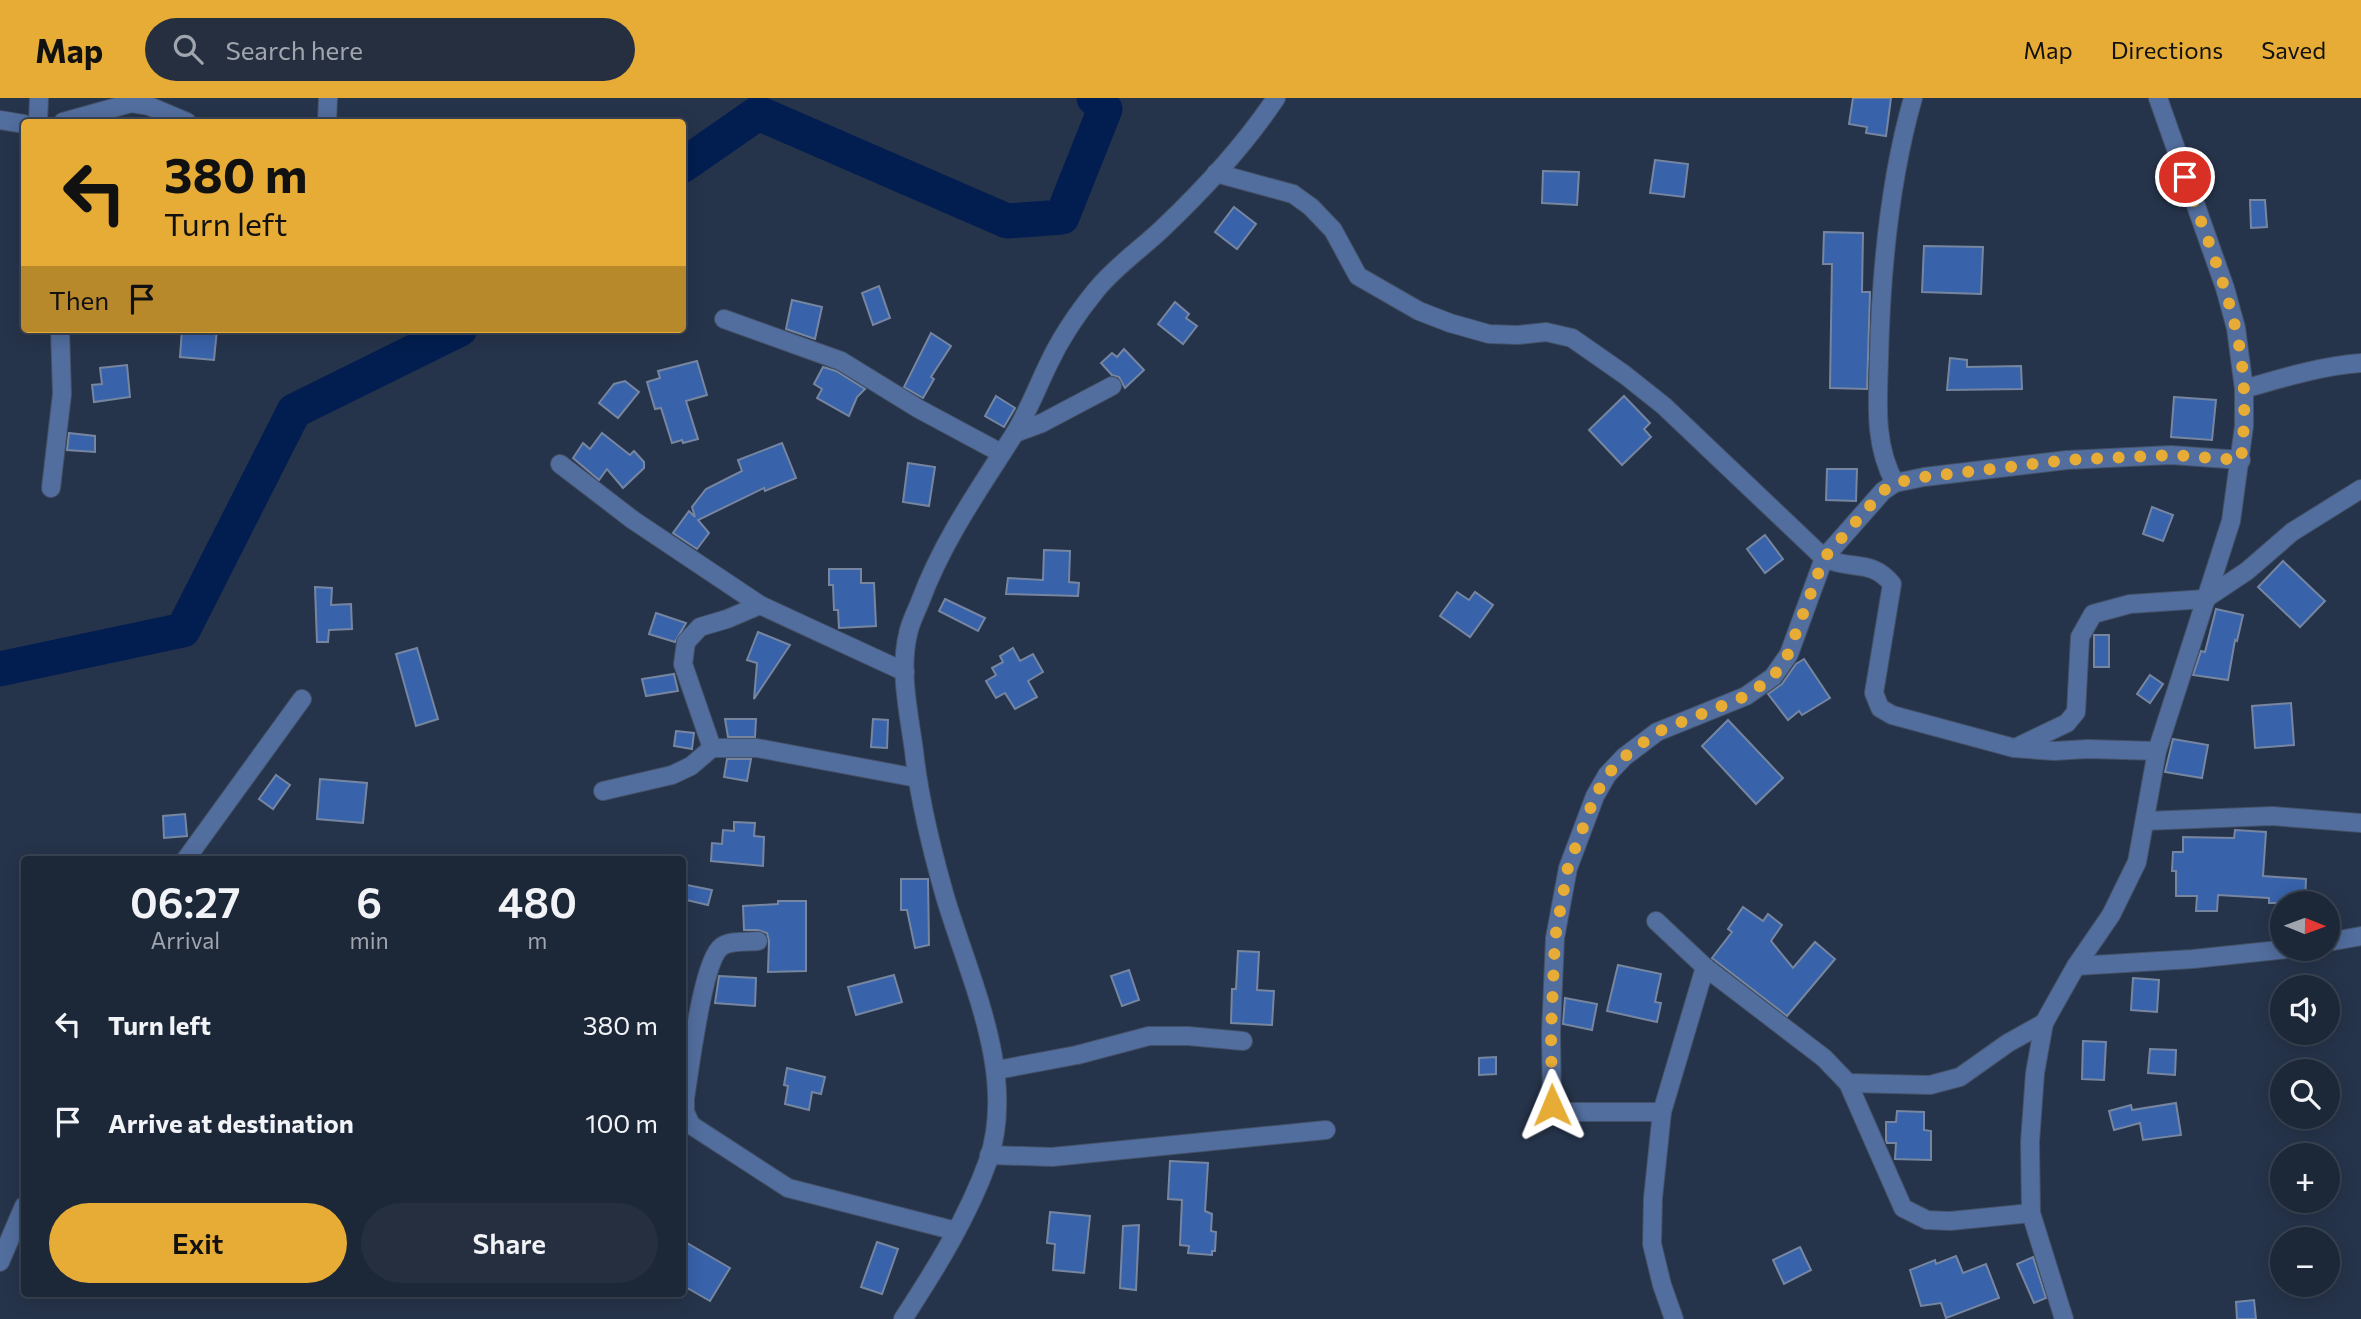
<!DOCTYPE html>
<meta charset="utf-8">
<style>
:root{--surface:#1c2738;--page:#252f40;--text:#f1f3f6;--muted:#a0a5ae;--line:#3a4453;--accent:#e7ac36}
body{margin:0;font-family:Commissioner,sans-serif;background:var(--page);color:var(--text);height:100vh;display:flex;flex-direction:column;font-size:26px;white-space:nowrap}
*{box-sizing:border-box;margin:0}
p{font-size:23px;color:var(--muted)}
.icon{flex:none;width:38px;height:38px;fill:none;stroke:currentColor;stroke-width:2;stroke-linecap:round;stroke-linejoin:round}
.map{position:relative;flex:1;overflow:hidden}
.details{position:absolute;left:21px;top:758px;width:665px;height:441px;display:flex;flex-direction:column;background:var(--surface);border-radius:7px;box-shadow:0 4px 18px #0003,0 0 0 2px var(--line)}
.details>*{flex:none}
.hud{position:absolute;left:21px;top:21px;width:665px;height:214px;border-radius:7px;box-shadow:0 4px 18px #0003,0 0 0 2px var(--line);background:#e7ac36;color:#111;overflow:hidden}
.needle{width:46px;rotate:91deg}
.controls{position:absolute;left:2270px;top:793px;display:grid;gap:14px}
.controls a{display:grid;place-items:center;width:70px;height:70px;border-radius:50%;background:var(--surface);box-shadow:0 4px 18px #0003,0 0 0 2px var(--line);font-size:35px}
.pin{position:absolute;display:grid;place-items:center;width:60px;height:60px;color:#fff;margin:-30px;border:4px solid #fff;border-radius:50%;box-shadow:0 2px 7px #0007}
.me{position:absolute;width:77px;margin:-38px;rotate:359deg;stroke-linejoin:round;filter:drop-shadow(0 0 5px #0008)}
.turn{display:flex;align-items:center;gap:24px;height:147px;padding:0 28px;font-size:32px}
.turn .icon{width:91px;height:91px;stroke-width:2.5}
.turn b{display:block;font-size:49px;line-height:60px}
.then{display:flex;align-items:center;height:66px;padding:0 28px;background:#0003;gap:14px;font-size:26px}
.eta{display:flex;justify-content:space-evenly;align-items:center;height:119px;text-align:center}
.eta b{font-size:42px;font-weight:600;line-height:49px}
.cta{display:flex;gap:14px;margin-top:auto;padding:14px 28px}
.cta a{flex:1;height:80px;border-radius:42px;background:var(--accent);color:#111;font-size:28px;font-weight:600;line-height:80px;text-align:center}
.cta a+a{background:var(--page);color:var(--text)}
ul{padding:0;list-style:none}
li{display:flex;align-items:center;gap:21px;height:98px;padding:0 28px}
li div{flex:1}
li b{display:block;font-size:26px}
li em{font-style:normal}
header{display:flex;align-items:center;gap:42px;box-sizing:border-box;height:98px;padding:0 35px;background:var(--accent);color:#111}
header strong{font-size:33px}
nav{display:flex;gap:38px;margin-inline-start:auto;font-size:24px}
.search{width:490px;height:63px;background:var(--page);display:flex;align-items:center;gap:18px;box-sizing:border-box;padding:0 24px;border-radius:38px;color:var(--muted);font-size:26px}
.map>svg:first-child{display:block}
</style>
<header>
<strong>Map</strong>
<div class="search"><svg class="icon" aria-label="search" viewBox="0 0 24 24"><circle cx="10" cy="10" r="6"/><path d="M15 15l6 6"/></svg>Search here</div>
<nav><a>Map</a><a>Directions</a><a>Saved</a></nav>
</header>
<div class="map">
<svg width="2361" height="1221" viewBox="0 0 2361 1221">
<rect width="100%" height="100%" fill="#26344b"/>
<g fill="none" stroke-linecap="round" stroke-linejoin="round">
<g stroke="#021e50" stroke-width="35">
<path d="M682 68 758 15 1007 123 1062 119 1105 11 1094 0"/>
<path d="M0 571 183 532 294 313 460 231"/>
</g>
</g>
<g fill="#3862aa" stroke="#7686a1" stroke-width="2">
<path d="M1853 0H1891L1886 38 1866 35 1867 29 1849 26Z"/>
<path d="M1655 62 1688 66 1684 99 1650 95Z"/>
<path d="M1543 73 1579 74 1577 107 1542 105Z"/>
<path d="M2250 102H2265L2267 129 2251 130Z"/>
<path d="M1234 109 1256 126 1237 151 1215 134Z"/>
<path d="M1824 134 1863 135 1862 194H1870L1867 291 1830 290 1832 166H1823Z"/>
<path d="M1924 148 1983 149 1981 196 1922 194Z"/>
<path d="M879 188 890 220 873 227 862 195Z"/>
<path d="M792 202 822 209 815 241 786 231Z"/>
<path d="M1175 204 1189 216 1186 220 1197 228 1183 246 1158 226Z"/>
<path d="M182 231H217L214 262 180 259Z"/>
<path d="M931 235 951 248 931 279 934 281 923 300 904 289Z"/>
<path d="M1124 251 1144 272 1125 290 1119 279 1112 277 1101 265 1112 255 1117 259Z"/>
<path d="M1950 260 1967 262V269L2021 268 2022 291 1947 292Z"/>
<path d="M697 263 707 297 686 303 698 341 683 345 682 342 672 345 661 310 655 311 647 284 660 280 658 273Z"/>
<path d="M127 267 130 299 94 304 92 287 102 286 100 270Z"/>
<path d="M823 269 836 273 865 291 857 299 849 318 817 300 822 291 814 286Z"/>
<path d="M625 283 639 294 618 320 599 305 614 286Z"/>
<path d="M996 298 1015 310 1004 329 985 318Z"/>
<path d="M1624 298 1650 325 1644 331 1651 339 1622 367 1589 332Z"/>
<path d="M2174 299 2216 302 2212 342 2171 339Z"/>
<path d="M69 335 95 338V354L67 352Z"/>
<path d="M602 335 630 357 634 353 644 364V370L623 390 607 371 599 382 573 360 583 345 590 351Z"/>
<path d="M782 345 796 380 765 393 764 390 698 422 709 435 697 451 673 435 689 413 695 419 692 409 706 391 742 373 738 362Z"/>
<path d="M908 365 935 369 929 408 903 404Z"/>
<path d="M1827 371H1857L1856 403 1826 402Z"/>
<path d="M2152 409 2173 417 2163 443 2143 436Z"/>
<path d="M1765 437 1783 461 1765 475 1747 451Z"/>
<path d="M1044 452 1070 453 1069 484 1079 485 1078 498 1006 496 1008 480 1043 482Z"/>
<path d="M2283 463 2325 503 2300 529 2258 489Z"/>
<path d="M829 471H861V485H874L876 528 839 530 838 512H834L833 487H829Z"/>
<path d="M315 489 332 490 331 507 351 506 352 531 329 532 328 544H317Z"/>
<path d="M1457 494 1469 502 1475 494 1493 507 1470 539 1440 518Z"/>
<path d="M945 501 985 520 978 533 939 513Z"/>
<path d="M2216 511 2243 517 2237 543 2235 542 2228 582 2193 577 2201 553 2205 554Z"/>
<path d="M656 515 686 525 675 544 649 536Z"/>
<path d="M758 534 790 547 754 601 757 565 747 562Z"/>
<rect x="2094" y="537" width="15" height="32"/>
<path d="M417 550 438 621 416 628 396 556Z"/>
<path d="M1013 550 1020 563 1033 556 1043 574 1028 583 1037 599 1015 611 1005 595 996 600 986 583 996 577 992 570 1003 564 1000 558Z"/>
<path d="M1804 561 1830 600 1802 617 1799 613 1788 622 1768 596 1782 586 1796 566Z"/>
<path d="M674 576 678 593 646 598 642 581Z"/>
<path d="M2150 577 2163 586 2150 605 2137 596Z"/>
<path d="M2291 605 2294 647 2255 650 2252 608Z"/>
<path d="M725 621H756L755 639H728Z"/>
<path d="M873 621 888 622 887 650 871 649Z"/>
<path d="M1728 622 1783 680 1756 706 1702 648Z"/>
<path d="M676 633 694 635 692 651 674 648Z"/>
<path d="M2173 641 2208 647 2202 680 2165 674Z"/>
<path d="M727 661H751L747 683 724 679Z"/>
<path d="M276 677 290 687 273 711 259 701Z"/>
<path d="M320 681 367 685 363 725 317 721Z"/>
<path d="M185 716 187 738 164 740 163 718Z"/>
<path d="M734 724 755 725 754 738 764 739 763 768 711 763 712 745 722 746 723 732 734 733Z"/>
<path d="M2235 732 2266 734 2263 778 2306 781 2305 805H2269V800L2218 797 2217 813H2196L2197 798H2176V773H2172L2173 754H2183V739L2234 740Z"/>
<path d="M901 781H928L929 847 915 850 907 812H901Z"/>
<path d="M682 786 712 792 708 807 682 801Z"/>
<path d="M778 803H806V873L768 874 769 843 767 835 758 832H744L743 808 778 806Z"/>
<path d="M1743 809 1763 823 1768 816 1782 827 1771 843 1793 870 1815 844 1835 861 1787 918 1712 860 1732 834 1728 831Z"/>
<path d="M1238 853 1259 854 1257 892 1274 893 1272 927 1231 925 1232 891H1236Z"/>
<path d="M1618 867 1661 876 1655 904 1661 905 1657 924 1607 913Z"/>
<path d="M1129 872 1139 902 1122 908 1111 878Z"/>
<path d="M894 877 902 904 856 917 848 889Z"/>
<path d="M719 878 756 880 755 908 715 905Z"/>
<path d="M2133 880 2159 882 2157 914 2131 912Z"/>
<path d="M1565 900 1597 906 1592 932 1563 926Z"/>
<path d="M2083 943 2106 944 2104 982 2082 981Z"/>
<path d="M2150 951 2176 952 2175 977 2148 975Z"/>
<path d="M1496 959V976L1479 977V960Z"/>
<path d="M787 970 825 979 821 996 812 994 809 1012 785 1006 788 988 784 987Z"/>
<path d="M2176 1005 2181 1037 2143 1042 2140 1025 2114 1032 2109 1013 2131 1007 2132 1012Z"/>
<path d="M1897 1013 1924 1014V1032L1931 1033V1062L1895 1061 1896 1045H1887L1886 1042V1024H1896Z"/>
<path d="M1170 1063 1208 1065 1205 1113 1212 1116 1211 1133 1216 1134 1215 1153H1212V1157L1188 1155 1189 1148 1180 1147 1182 1102 1168 1101Z"/>
<path d="M1050 1114 1090 1118 1084 1175 1053 1172 1055 1146 1047 1145Z"/>
<path d="M1139 1127 1136 1192 1120 1190 1123 1128Z"/>
<path d="M682 1142 730 1170 710 1203 682 1187Z"/>
<path d="M877 1144 898 1151 882 1196 861 1189Z"/>
<path d="M1800 1149 1811 1172 1784 1186 1773 1162Z"/>
<path d="M1956 1158 1963 1175 1986 1166 1999 1200 1946 1220 1941 1205 1921 1208 1910 1172 1935 1162 1936 1166Z"/>
<path d="M2033 1159 2046 1200 2034 1205 2017 1166Z"/>
<path d="M2254 1202 2256 1221H2237L2236 1204Z"/>
</g>
<g fill="none" stroke-linecap="round" stroke-linejoin="round">
<g stroke="#445167" stroke-width="20">
<g id="minor">
<path d="M0 22 24 26"/>
<path d="M38 24 39 0"/>
<path d="M63 24 131 5 149 8 187 24"/>
<path d="M327 24 328 0"/>
<path d="M1216 75 1293 96 1311 109 1333 132 1358 178 1419 213 1450 225 1489 236 1518 237 1546 234 1572 240 1625 277 1664 308 1824 460C1851 473 1871 460 1892 486L1874 595 1880 610 1892 617 2014 650 2054 653 2088 651 2157 653"/>
<path d="M724 221 841 263 919 311 1001 355"/>
<path d="M2244 291C2282 280 2321 268 2361 265"/>
<path d="M1015 335 1042 325 1112 288"/>
<path d="M560 366 633 422 760 507 905 574"/>
<path d="M1895 385C1873 346 1878 302 1879 260 1881 172 1889 84 1913 0"/>
<path d="M51 390 62 296 60 231"/>
<path d="M2017 649 2067 625 2076 614 2080 539 2093 516 2130 506 2205 501 2247 473 2292 434 2361 391"/>
<path d="M712 650 683 566 686 544 700 529 727 521 760 507"/>
<path d="M603 693 672 677 691 668 712 650H757L917 680"/>
<path d="M2145 723 2272 718 2361 725"/>
<path d="M186 761 302 601"/>
<path d="M1656 823 1705 869 1824 960 1848 985 1903 1110 1927 1122 1950 1123 2031 1115"/>
<path d="M2328 844 2361 838"/>
<path d="M2076 868 2193 861 2298 850"/>
<path d="M997 972 1077 957 1149 938H1188L1243 943"/>
<path d="M1848 985 1930 987 1960 979 2008 945 2044 925"/>
<path d="M1662 1014H1561L1555 1012 1552 1007 1551 935 1555 840 1568 770 1595 698 1607 677 1624 659 1657 634 1746 598 1773 579 1789 556 1824 460 1883 393 1895 385 1924 379 2067 362 2171 357 2241 362"/>
<path d="M682 1024 691 1027 788 1090 956 1133"/>
<path d="M691 1027 685 1014V1000C690 971 702 864 721 849 729 842 747 844 758 843"/>
<path d="M989 1057 1052 1059 1326 1032"/>
<path d="M0 1164 24 1108"/>
<path d="M903 1221C935 1172 968 1119 988 1063 1018 976 968 878 944 795 931 749 919 700 914 653 909 616 899 573 908 536 910 525 916 514 920 504 943 442 980 390 1015 335 1028 313 1037 290 1048 267 1060 241 1079 213 1097 191 1116 168 1141 151 1163 130 1204 91 1244 48 1276 0"/>
<path d="M1674 1221 1662 1187 1652 1146 1653 1100 1662 1014 1705 869"/>
<path d="M2064 1221 2031 1115 2030 1044 2035 975 2044 925 2076 868 2111 817 2137 764 2157 653 2231 423 2244 328V291L2236 230 2225 190 2158 0"/>
</g>
</g>
<use href="#minor" stroke="#526e9e" stroke-width="18"/>
</g>
<g fill="none" stroke-linecap="round" stroke-linejoin="round">
<path stroke="#e7ac36" stroke-width="12" stroke-dasharray="0 21.6" d="M1552 1007 1551 935 1555 840 1568 769 1595 698 1607 677 1624 659 1657 634 1746 598 1773 579 1788 556 1824 460 1883 393 1895 385 1924 379 2067 362 2172 357 2241 362C2246 317 2246 272 2235 228 2223 177 2202 128 2185 79"/>
</g>
</svg>
<div class="controls">
<a><svg class="needle" viewBox="-14 -14 28 28"><path d="M0-13l5 13h-10z" fill="#e53935"/><path d="M0 13l5-13h-10z" fill="#a0a5ae"/></svg></a>
<a><svg class="icon" aria-label="sound" viewBox="0 0 24 24"><path d="M4 9h4l5-4v14l-5-4H4zM17 9q2 3 0 6"/></svg></a>
<a><svg class="icon" aria-label="search" viewBox="0 0 24 24"><circle cx="10" cy="10" r="6"/><path d="M15 15l6 6"/></svg></a>
<a>+</a>
<a>−</a>
</div>
<div class="pin" style="left:2185px;top:79px;background:#d93025"><svg class="icon" aria-label="arrive" viewBox="0 0 24 24"><path d="M6 21V4h12l-3 4 3 4H6"/></svg></div>
<svg class="me" style="left:1552px;top:1007px" viewBox="-20 -20 40 40"><path d="M0-17L14 15 0 8-14 15z" fill="#e7ac36" stroke="#fff" stroke-width="4"/></svg>
<div class="hud">
<div class="turn"><svg class="icon" aria-label="left" viewBox="0 0 24 24"><path d="M17 20v-9H6M10 6l-5 5 5 5"/></svg><div><b>380 m</b>Turn left</div></div>
<div class="then">Then<svg class="icon" aria-label="arrive" viewBox="0 0 24 24"><path d="M6 21V4h12l-3 4 3 4H6"/></svg></div>
</div>
<section class="details">
<div class="eta">
<div><b>06:27</b><p>Arrival</p></div>
<div><b>6</b><p>min</p></div>
<div><b>480</b><p>m</p></div>
</div>
<ul>
<li><svg class="icon" aria-label="left" viewBox="0 0 24 24"><path d="M17 20v-9H6M10 6l-5 5 5 5"/></svg><div><b>Turn left</b></div><em>380 m</em></li>
<li><svg class="icon" aria-label="arrive" viewBox="0 0 24 24"><path d="M6 21V4h12l-3 4 3 4H6"/></svg><div><b>Arrive at destination</b></div><em>100 m</em></li>
</ul>
<div class="cta"><a>Exit</a><a>Share</a></div>
</section>
</div>
